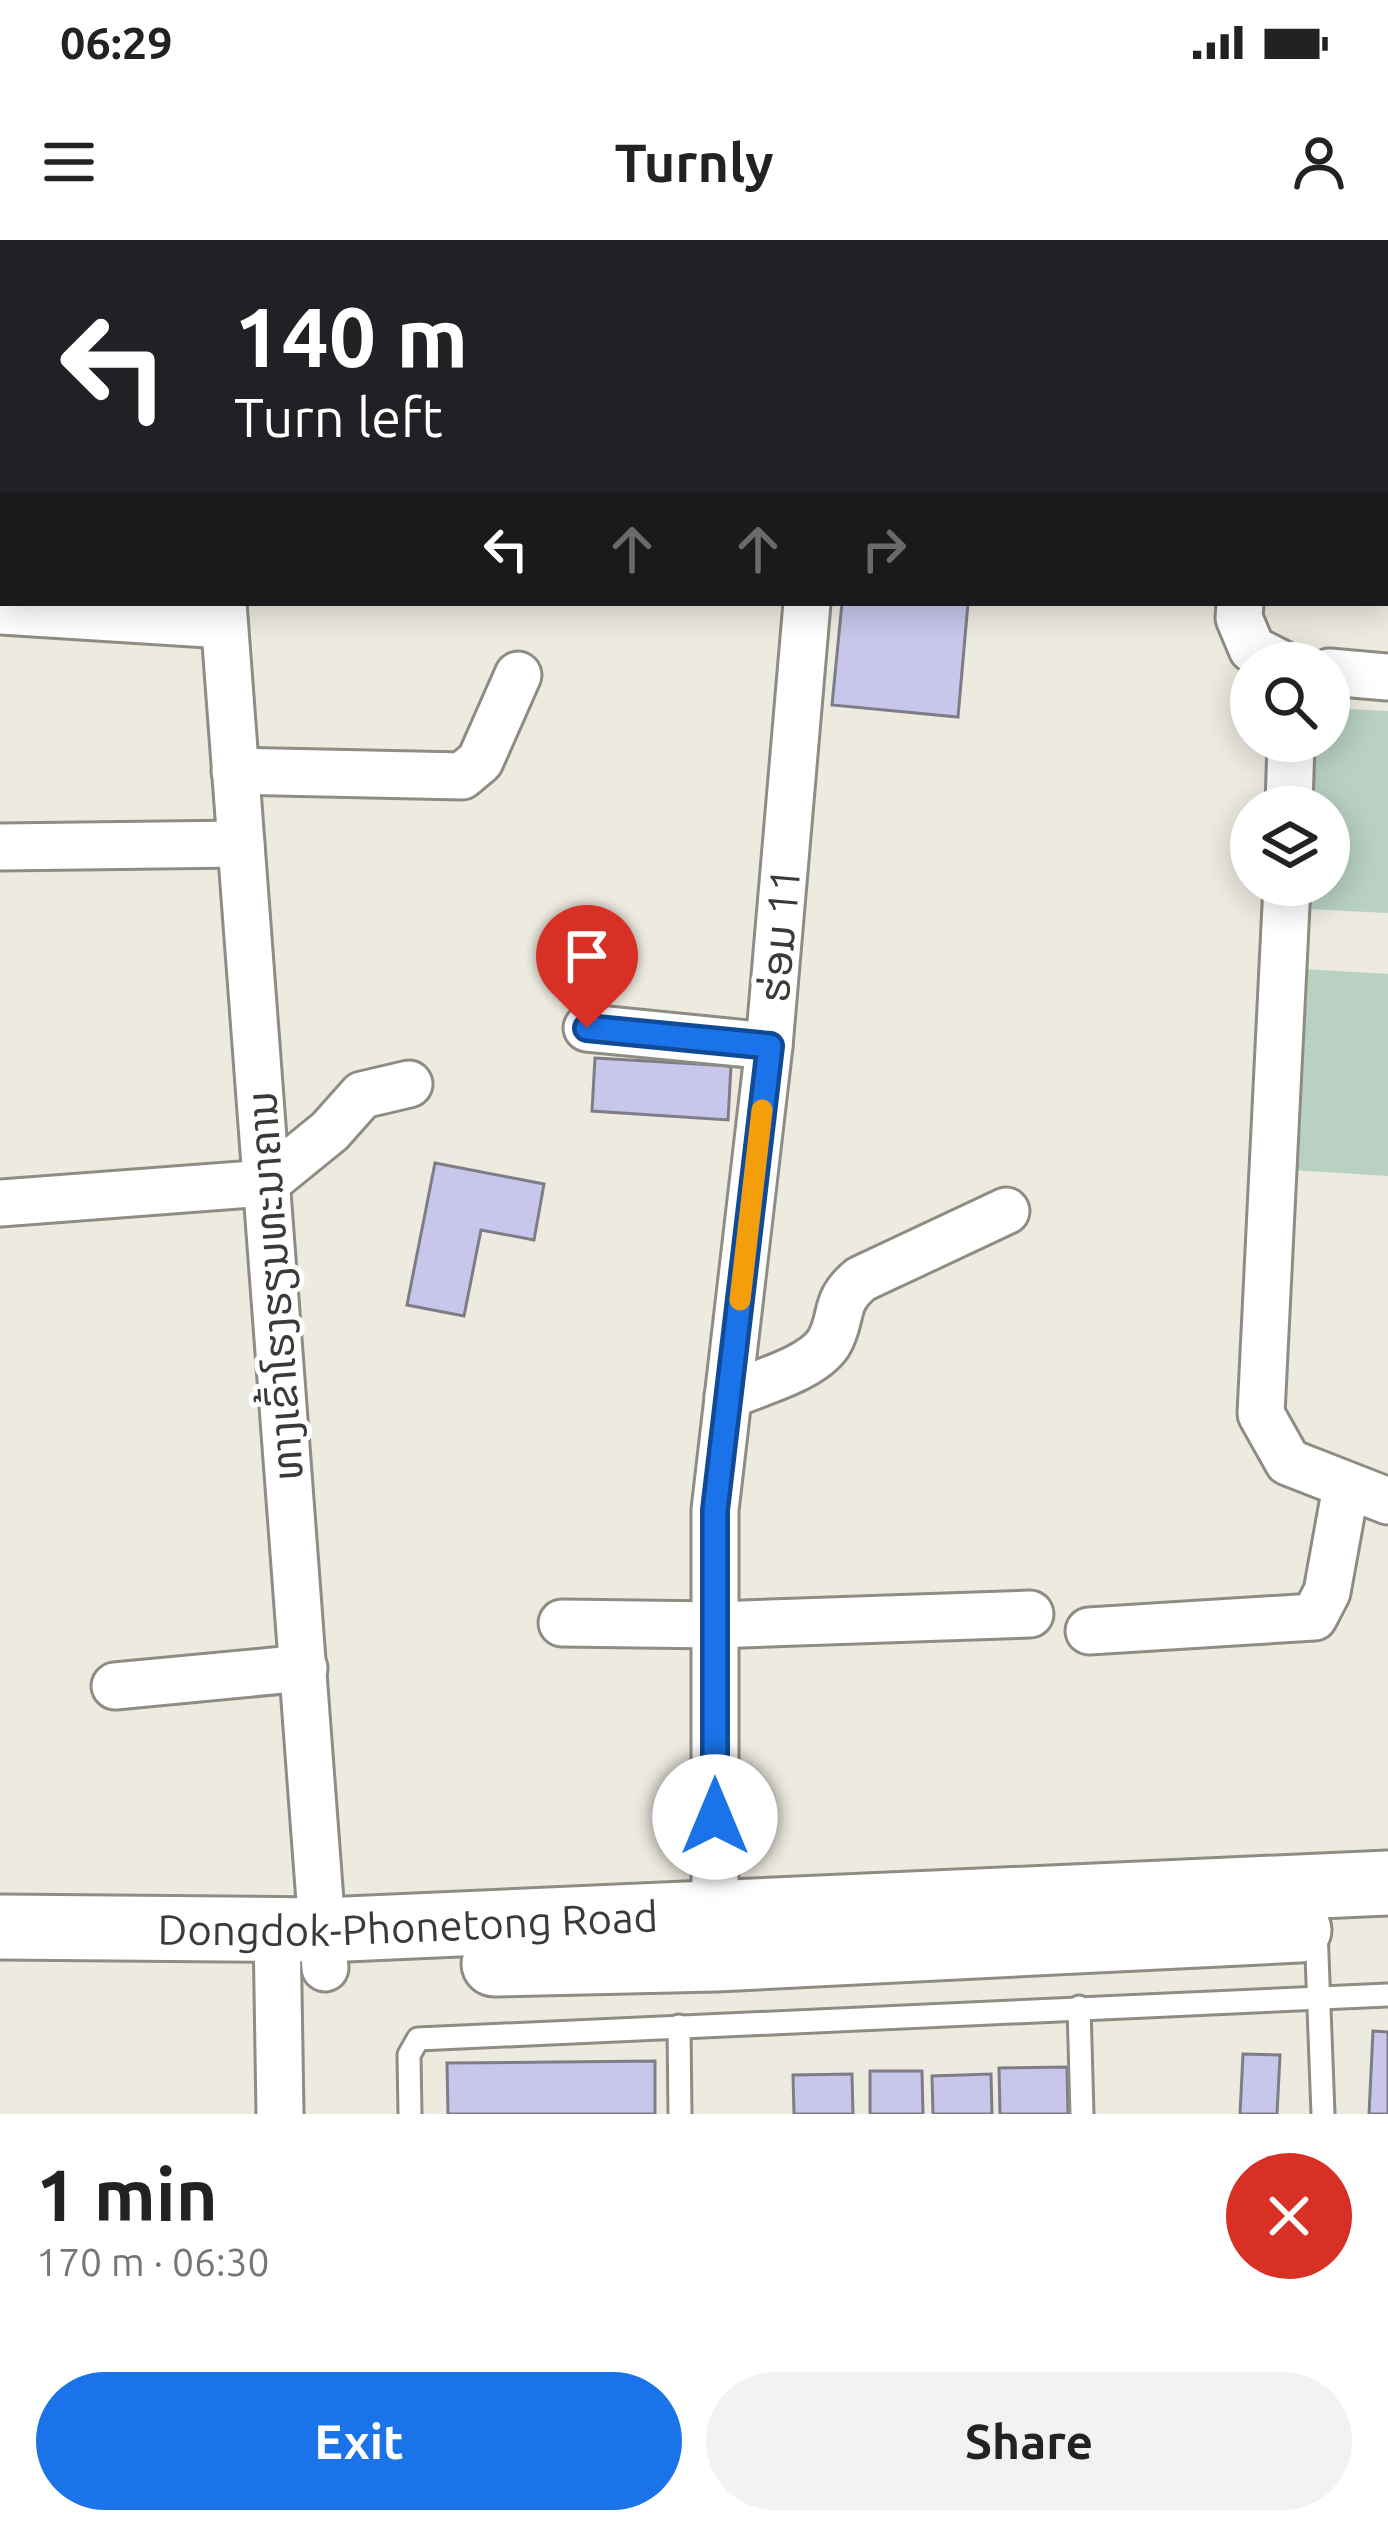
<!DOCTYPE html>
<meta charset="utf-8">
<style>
:root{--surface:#fff;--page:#f2f2f2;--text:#222;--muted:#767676;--accent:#1a73e8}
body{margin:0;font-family:Ubuntu,"Noto Sans Lao",sans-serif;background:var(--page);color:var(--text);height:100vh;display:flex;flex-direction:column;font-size:45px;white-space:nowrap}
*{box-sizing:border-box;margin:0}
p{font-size:39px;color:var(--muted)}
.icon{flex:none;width:66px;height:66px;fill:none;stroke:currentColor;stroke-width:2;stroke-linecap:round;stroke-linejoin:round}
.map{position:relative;height:1874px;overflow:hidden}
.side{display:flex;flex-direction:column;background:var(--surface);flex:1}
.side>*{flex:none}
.banner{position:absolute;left:0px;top:0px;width:1389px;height:366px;box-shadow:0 6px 30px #0003;background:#202124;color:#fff;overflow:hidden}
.tools{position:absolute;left:1230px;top:402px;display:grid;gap:24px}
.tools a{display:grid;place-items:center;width:120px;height:120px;border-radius:50%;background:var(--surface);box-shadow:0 6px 30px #0003;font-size:60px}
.pin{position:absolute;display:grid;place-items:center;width:102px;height:102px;color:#fff;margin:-123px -51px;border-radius:50% 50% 50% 0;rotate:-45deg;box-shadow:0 0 12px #0007}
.pin .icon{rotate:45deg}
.me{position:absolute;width:132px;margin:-66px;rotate:0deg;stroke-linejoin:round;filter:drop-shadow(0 0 9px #0008)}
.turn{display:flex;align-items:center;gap:42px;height:252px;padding:0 36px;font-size:54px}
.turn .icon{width:156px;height:156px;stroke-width:2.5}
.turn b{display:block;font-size:84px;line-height:102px}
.lanes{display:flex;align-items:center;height:114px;padding:0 36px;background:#0003;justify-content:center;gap:60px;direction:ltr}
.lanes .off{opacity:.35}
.round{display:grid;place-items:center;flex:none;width:126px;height:126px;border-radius:63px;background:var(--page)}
.headline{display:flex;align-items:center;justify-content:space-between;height:204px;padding:0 36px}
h1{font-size:72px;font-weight:700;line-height:90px}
.button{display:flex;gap:24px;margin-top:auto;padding:24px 36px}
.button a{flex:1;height:138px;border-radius:72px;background:var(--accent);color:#fff;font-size:48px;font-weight:700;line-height:138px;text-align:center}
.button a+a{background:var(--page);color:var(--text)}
.status{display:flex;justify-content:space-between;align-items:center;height:84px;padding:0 60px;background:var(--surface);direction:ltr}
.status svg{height:33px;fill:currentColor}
header{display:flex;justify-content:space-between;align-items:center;height:156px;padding:0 36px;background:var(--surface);font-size:54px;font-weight:700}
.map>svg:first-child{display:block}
</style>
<div class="status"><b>06:29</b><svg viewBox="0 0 49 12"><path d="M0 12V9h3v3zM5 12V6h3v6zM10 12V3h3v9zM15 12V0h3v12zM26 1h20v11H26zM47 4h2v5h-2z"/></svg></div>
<header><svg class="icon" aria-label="menu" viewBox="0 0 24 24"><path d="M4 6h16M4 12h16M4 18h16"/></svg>Turnly<svg class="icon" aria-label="person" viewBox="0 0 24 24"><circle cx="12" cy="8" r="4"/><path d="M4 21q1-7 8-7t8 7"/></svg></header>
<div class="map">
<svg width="1388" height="1874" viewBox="0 0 1388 1874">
<rect width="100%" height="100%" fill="#edeae0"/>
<g fill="#b8d1c3">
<path d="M1329 468 1388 471V673L1307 669 1308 645H1329V567H1312L1315 501H1329Z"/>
<path d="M1302 729 1388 734V936L1291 930Z"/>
</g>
<g fill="#c8c6eb" stroke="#7e7d87" stroke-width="3">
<path d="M842 363H968L958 477 832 465Z"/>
<path d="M595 818 731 826 728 880 592 871Z"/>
<path d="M435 923 544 944 534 1000 481 990 464 1076 407 1065Z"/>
<path d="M1373 1791 1388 1792V1874H1369Z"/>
<path d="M1243 1814 1280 1815 1277 1874H1240Z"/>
<path d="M655 1821V1874H448L447 1823Z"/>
<path d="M1067 1827 1068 1874H1000L999 1828Z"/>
<path d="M870 1831H922L923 1874H870Z"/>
<path d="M852 1834 853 1874H794L793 1835Z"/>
<path d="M991 1834 992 1874H933L932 1836Z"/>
</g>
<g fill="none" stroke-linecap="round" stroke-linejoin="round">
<g stroke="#8e8c83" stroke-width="27">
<g id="lane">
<path d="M1316 1689 1323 1874"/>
<path d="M1079 1767 1082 1874"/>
<path d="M679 1786 680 1874"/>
<path d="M410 1874 409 1815 418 1799 1388 1755"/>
</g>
</g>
<g stroke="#8e8c83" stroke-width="51">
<g id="street">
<path d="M202 0V3"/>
<path d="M856 3V0"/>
<path d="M0 187 3 188"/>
<path d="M223 363 325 1728"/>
<path d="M1240 363 1239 378 1252 409 1280 423"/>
<path d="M0 371 224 385"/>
<path d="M1329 432 1388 437"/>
<path d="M235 531 462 536 480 521 518 435"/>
<path d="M1289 567 1291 501"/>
<path d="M0 607 241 604"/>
<path d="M1287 645 1261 1174 1288 1222 1388 1261"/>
<path d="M587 788 769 806"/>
<path d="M0 963 266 943 330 891 362 855 409 844"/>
<path d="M728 1156C756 1143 810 1130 828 1104 844 1078 832 1062 861 1039L1006 971"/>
<path d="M562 1383 715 1385 1030 1374"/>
<path d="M1089 1391 1314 1377 1327 1352 1346 1247"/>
<path d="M115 1446 304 1428"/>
<path d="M715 1673V1270L769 806 807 363"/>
<path d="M277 1688 280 1874"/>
</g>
</g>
<g stroke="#8e8c83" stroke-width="69">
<g id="secondary">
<path id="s1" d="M0 1687 324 1690 1388 1643"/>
<path d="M494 1724 716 1719 1299 1690"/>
</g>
</g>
<use href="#lane" stroke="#fff" stroke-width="21"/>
<use href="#street" stroke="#fff" stroke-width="45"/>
<use href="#secondary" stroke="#fff" stroke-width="63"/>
</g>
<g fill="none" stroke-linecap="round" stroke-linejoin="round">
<g stroke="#114b97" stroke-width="30">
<path id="route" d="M587 788 770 806 715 1270V1577"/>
</g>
<use href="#route" stroke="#1a73e8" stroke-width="21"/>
<path stroke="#f59e0b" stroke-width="21" d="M740 1060 762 870"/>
</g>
<g text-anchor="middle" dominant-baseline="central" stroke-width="10" stroke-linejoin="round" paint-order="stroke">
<g font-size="42" fill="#3b3a36" stroke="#fff">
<text transform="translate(779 695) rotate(-85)">ຮ່ອມ 11</text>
<text transform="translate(274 1046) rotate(-94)">ທາງເຂົ້າໂຮງຮຽນທະນາຄານ</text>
<text stroke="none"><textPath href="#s1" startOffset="408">Dongdok-Phonetong Road</textPath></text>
</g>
</g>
</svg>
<div class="tools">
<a><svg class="icon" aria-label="search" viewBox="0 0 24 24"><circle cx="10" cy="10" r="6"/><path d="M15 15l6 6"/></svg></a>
<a><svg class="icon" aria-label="layers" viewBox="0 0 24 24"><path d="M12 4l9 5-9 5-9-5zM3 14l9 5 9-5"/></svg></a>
</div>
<div class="pin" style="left:587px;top:788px;background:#d93025"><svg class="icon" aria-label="arrive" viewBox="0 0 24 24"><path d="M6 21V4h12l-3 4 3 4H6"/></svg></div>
<svg class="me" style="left:715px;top:1577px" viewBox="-20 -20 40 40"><circle r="19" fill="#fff"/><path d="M0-13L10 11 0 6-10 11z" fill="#1a73e8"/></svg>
<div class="banner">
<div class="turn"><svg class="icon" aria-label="left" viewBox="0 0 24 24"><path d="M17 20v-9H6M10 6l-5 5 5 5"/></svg><div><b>140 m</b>Turn left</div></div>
<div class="lanes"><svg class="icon" aria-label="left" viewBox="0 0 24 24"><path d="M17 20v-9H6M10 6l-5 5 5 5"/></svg><svg class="icon off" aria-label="ahead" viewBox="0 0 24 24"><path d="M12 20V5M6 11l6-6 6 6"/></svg><svg class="icon off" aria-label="ahead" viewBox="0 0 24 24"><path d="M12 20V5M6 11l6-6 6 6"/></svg><svg class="icon off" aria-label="right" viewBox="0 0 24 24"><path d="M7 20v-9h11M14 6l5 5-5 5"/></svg></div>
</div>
</div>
<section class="side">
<div class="headline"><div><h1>1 min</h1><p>170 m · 06:30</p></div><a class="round" style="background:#d93025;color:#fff"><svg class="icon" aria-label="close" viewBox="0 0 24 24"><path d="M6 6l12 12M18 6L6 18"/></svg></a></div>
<div class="button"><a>Exit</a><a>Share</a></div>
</section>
